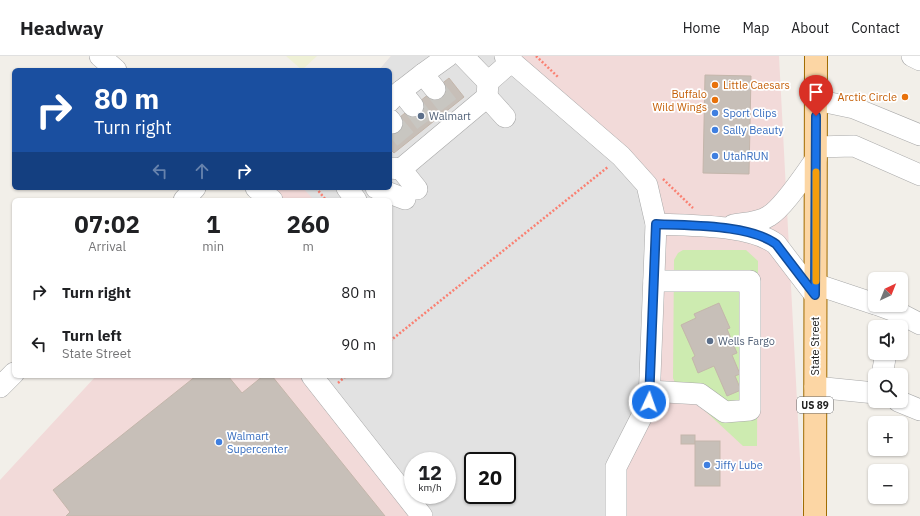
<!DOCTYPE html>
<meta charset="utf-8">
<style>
:root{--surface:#fff;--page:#f6f6f6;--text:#202124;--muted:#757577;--line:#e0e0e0}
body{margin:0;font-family:"IBM Plex Sans",sans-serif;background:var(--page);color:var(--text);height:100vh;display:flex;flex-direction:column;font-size:15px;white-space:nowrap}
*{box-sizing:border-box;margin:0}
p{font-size:13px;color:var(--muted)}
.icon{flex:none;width:22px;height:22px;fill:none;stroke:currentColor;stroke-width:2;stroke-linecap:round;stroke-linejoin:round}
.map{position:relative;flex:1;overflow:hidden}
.side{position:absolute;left:12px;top:142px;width:380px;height:180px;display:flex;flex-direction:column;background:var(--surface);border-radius:6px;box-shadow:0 1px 3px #0004}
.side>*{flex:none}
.hud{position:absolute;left:12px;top:12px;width:380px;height:122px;border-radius:6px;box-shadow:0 1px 3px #0004;background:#1a4fa0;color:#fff;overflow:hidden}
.needle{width:26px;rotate:43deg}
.tools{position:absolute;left:868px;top:216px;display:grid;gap:8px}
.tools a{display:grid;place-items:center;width:40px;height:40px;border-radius:6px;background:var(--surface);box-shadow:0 1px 3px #0004;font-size:20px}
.speed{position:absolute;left:404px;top:396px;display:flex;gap:8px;font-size:20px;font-weight:700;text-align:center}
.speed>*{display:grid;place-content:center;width:52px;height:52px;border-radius:50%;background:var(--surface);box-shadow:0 1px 3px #0004;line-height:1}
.speed small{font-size:10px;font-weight:400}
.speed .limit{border:2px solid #111;border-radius:6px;background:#fff;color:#111}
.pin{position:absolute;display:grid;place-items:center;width:34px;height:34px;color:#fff;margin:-41px -17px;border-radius:50% 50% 50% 0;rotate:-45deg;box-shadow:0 0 4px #0007}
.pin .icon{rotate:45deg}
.me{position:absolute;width:44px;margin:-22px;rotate:3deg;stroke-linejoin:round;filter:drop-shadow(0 0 3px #0008)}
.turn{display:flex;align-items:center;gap:14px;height:84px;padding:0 16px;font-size:18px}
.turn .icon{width:52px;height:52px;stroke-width:2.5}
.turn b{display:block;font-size:28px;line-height:34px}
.lanes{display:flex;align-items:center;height:38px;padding:0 16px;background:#0003;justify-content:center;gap:20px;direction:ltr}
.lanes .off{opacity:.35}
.eta{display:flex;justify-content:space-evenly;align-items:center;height:68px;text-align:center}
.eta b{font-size:24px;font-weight:700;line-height:28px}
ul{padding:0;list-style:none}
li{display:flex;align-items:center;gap:12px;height:52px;padding:0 16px}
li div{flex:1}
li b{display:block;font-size:15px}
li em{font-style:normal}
header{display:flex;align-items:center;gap:24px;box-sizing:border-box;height:56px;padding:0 20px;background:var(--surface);border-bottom:1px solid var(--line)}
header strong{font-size:19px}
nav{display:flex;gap:22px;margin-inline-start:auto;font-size:14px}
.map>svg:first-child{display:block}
</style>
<header>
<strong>Headway</strong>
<nav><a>Home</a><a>Map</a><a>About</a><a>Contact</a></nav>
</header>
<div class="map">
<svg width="920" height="460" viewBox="0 0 920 460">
<rect width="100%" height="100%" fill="#f2efe9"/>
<path fill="#f2dad9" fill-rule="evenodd" d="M391 0H779L803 460H0V424L96 320H390V144H258L270 132H390V14H379ZM413 405H447V439H413ZM473 405H507V439H473Z"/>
<path fill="#eef0d5" d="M286 0H317L302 14Z"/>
<path fill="#cdebb0" d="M683 194H746L758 205 757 390H743L675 327 673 322 674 204 678 197Z"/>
<path fill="#e2e2e2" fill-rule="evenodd" d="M391 0H505L647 129 649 346 616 411V460H422L312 320H390V144H314L303 132H390V14H379ZM413 405H447V439H413ZM473 405H507V439H473Z"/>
<g fill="#c7bfb8" stroke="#c4b6ab">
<path d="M705 19 751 20 749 118 703 117Z"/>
<path d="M449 22 464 41 394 97 390 93V69Z"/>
<path d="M719 247 730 272 727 273 737 297 732 299 740 318 735 320 741 334 727 340 714 310 698 317 692 302 695 300 681 269 696 262 694 258Z"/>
<path d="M196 320H228L242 337 263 320H272L385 460H66L70 456 53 434Z"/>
<rect x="681" y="379" width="14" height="9"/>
<rect x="695" y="385" width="25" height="45"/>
</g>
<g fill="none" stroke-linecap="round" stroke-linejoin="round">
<g stroke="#c8c6c1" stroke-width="21" stroke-dasharray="21 10" stroke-linecap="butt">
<path d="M435 33 450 52"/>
<path d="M413 50 428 70"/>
<path d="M392 67 408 86"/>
</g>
<g stroke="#a9a9a9" stroke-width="22">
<g id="minor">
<path d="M100 0 116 14"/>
<path d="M463 0 488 26"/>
<path d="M505 0 621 100 647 129 656 168 649 346 616 411V460"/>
<path d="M912 0 920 4"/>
<path d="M423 18 435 33"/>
<path d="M401 35 413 50"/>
<path d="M487 41 505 61"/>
<path d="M816 44 854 52 920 79"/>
<path d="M390 45 392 42 423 18 448 0"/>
<path d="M390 64 392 67"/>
<path d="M816 91 854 90 920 119"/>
<path d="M390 112 401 113 487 41 488 26 512 5"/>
<path d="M401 113 417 133"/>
<path d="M256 132 272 144"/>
<path d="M347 132 356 144"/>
<path d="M376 132 405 143"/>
<path d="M184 144 195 132"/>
<path d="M656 168C690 170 749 168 776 188L815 239"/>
<path d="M733 169C744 167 759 167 769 160 784 151 805 118 816 103"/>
<path d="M815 228 875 248"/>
<path d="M878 249 897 256 920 268"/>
<path d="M882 319 886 297"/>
<path d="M312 320 422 460"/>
<path d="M0 331 14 317"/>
<path d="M815 331 875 337"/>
<path d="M649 335 700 338 725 356 750 354V225H654"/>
<path d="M898 345 920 354"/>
</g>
</g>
<g stroke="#a06b00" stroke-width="24">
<path id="major" d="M815 460 816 0"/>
</g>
<g stroke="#fa8072" stroke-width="2.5" stroke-dasharray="2 2" stroke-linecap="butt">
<path d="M536 0 558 21"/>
<path d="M663 123 693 152"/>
<path d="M316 132 326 144"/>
<path d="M390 285 608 111"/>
<path d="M338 327 346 320"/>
</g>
<use href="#minor" stroke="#fff" stroke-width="21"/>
<use href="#major" stroke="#fcd6a4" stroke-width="22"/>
</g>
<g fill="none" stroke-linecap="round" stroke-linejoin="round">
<g stroke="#114b97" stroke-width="10">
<path id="route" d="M649 346 656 168C689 170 749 168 776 188L815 239 816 60"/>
</g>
<use href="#route" stroke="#1a73e8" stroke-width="7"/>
<path stroke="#f59e0b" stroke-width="7" d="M816 225V116"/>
</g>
<g fill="#e8710a" stroke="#fff" stroke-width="1.5">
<circle cx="715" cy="29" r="4"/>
<circle cx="905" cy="41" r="4"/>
<circle cx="715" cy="44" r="4"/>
</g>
<g fill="#3f7fe0" stroke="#fff" stroke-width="1.5">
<circle cx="715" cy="57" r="4"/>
<circle cx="715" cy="74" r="4"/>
<circle cx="715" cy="100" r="4"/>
<circle cx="219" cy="386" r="4"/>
<circle cx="707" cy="409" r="4"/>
</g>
<g fill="#5c6f8a" stroke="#fff" stroke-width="1.5">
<circle cx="421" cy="60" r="4"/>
<circle cx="710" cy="285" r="4"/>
</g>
<g text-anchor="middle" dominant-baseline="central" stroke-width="3.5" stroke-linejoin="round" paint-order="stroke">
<rect fill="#fff" stroke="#646464" stroke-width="1" x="797" y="341" width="36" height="16" rx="3"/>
<g font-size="10" font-weight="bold" fill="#222">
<text x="815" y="349">US 89</text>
</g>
<g font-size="11" fill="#c56008" stroke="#fff" text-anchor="end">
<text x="723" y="29" text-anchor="start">Little Caesars</text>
<text x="707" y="38">Buffalo<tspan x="707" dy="13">Wild Wings</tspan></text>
<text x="897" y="41">Arctic Circle</text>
</g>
<g font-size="11" fill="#366cbe" stroke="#fff" text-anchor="start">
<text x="723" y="57">Sport Clips</text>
<text x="723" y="74">Sally Beauty</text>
<text x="723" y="100">UtahRUN</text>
<text x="227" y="380">Walmart<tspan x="227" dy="13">Supercenter</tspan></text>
<text x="715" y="409">Jiffy Lube</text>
</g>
<g font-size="11" fill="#4e5e75" stroke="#fff" text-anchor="start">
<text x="429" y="60">Walmart</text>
<text x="718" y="285">Wells Fargo</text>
</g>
<g font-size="11" fill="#222" stroke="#fff">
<text transform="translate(815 290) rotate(-90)">State Street</text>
</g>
</g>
</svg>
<div class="tools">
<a><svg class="needle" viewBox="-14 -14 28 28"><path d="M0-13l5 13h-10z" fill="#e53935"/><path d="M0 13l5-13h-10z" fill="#757577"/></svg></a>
<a><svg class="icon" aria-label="sound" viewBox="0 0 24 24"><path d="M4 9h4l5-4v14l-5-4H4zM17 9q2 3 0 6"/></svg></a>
<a><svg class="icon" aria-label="search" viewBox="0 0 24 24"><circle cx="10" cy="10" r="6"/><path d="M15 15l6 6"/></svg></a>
<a>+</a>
<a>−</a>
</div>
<div class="speed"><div>12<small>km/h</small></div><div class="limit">20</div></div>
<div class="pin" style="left:816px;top:60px;background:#d93025"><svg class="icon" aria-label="arrive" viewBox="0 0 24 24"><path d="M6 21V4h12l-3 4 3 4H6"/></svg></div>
<svg class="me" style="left:649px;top:346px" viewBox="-20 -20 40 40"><circle r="17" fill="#1a73e8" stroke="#fff" stroke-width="3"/><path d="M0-11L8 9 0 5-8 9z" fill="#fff"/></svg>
<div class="hud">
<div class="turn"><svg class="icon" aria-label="right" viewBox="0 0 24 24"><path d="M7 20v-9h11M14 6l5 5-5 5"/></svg><div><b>80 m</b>Turn right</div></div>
<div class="lanes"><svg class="icon off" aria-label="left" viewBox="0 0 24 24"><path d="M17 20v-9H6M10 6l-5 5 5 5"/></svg><svg class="icon off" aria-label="ahead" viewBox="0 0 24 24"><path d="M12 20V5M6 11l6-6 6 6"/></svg><svg class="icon" aria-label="right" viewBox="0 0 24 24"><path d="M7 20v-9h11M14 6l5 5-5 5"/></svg></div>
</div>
<section class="side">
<div class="eta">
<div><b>07:02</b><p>Arrival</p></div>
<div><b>1</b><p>min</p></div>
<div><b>260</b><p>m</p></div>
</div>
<ul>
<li><svg class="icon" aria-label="right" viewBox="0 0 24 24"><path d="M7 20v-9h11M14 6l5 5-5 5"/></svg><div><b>Turn right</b></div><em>80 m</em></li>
<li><svg class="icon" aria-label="left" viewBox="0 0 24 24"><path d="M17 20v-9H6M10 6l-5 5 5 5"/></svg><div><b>Turn left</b><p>State Street</p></div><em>90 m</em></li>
</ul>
</section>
</div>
